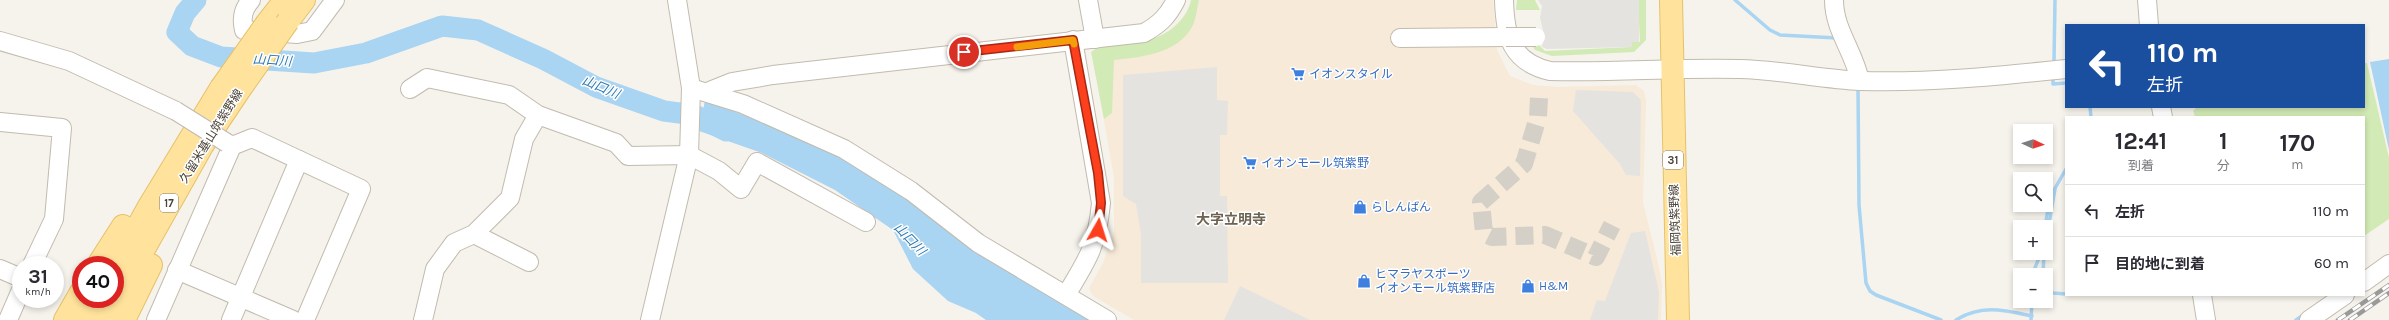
<!DOCTYPE html>
<html lang="ja">
<meta charset="utf-8">
<style>
:root{--surface:#fff;--page:#f7f7f7;--text:#2b2b33;--muted:#7c7c81;--line:#e1e1e2}
body{margin:0;font-family:Karla,"Noto Sans JP",sans-serif;background:var(--page);color:var(--text);height:100vh;display:flex;flex-direction:column;font-size:15px;white-space:nowrap}
*{box-sizing:border-box;margin:0}
p{font-size:13px;color:var(--muted)}
.icon{flex:none;width:22px;height:22px;fill:none;stroke:currentColor;stroke-width:2;stroke-linecap:round;stroke-linejoin:round}
.map{position:relative;flex:1;overflow:hidden}
.panel{position:absolute;left:2065px;top:116px;width:300px;height:180px;display:flex;flex-direction:column;background:var(--surface);border-radius:0px;box-shadow:0 2px 6px #0003}
.panel>*{flex:none}
.guide{position:absolute;left:2065px;top:24px;width:300px;height:84px;border-radius:0px;box-shadow:0 2px 6px #0003;background:#1a4fa0;color:#fff;overflow:hidden}
.needle{width:26px;rotate:93deg}
.controls{position:absolute;left:2013px;top:124px;display:grid;gap:8px}
.controls a{display:grid;place-items:center;width:40px;height:40px;border-radius:0px;background:var(--surface);box-shadow:0 2px 6px #0003;font-size:20px}
.speed{position:absolute;left:12px;top:256px;display:flex;gap:8px;font-size:20px;font-weight:700;text-align:center}
.speed>*{display:grid;place-content:center;width:52px;height:52px;border-radius:50%;background:var(--surface);box-shadow:0 2px 6px #0003;line-height:1}
.speed small{font-size:10px;font-weight:400}
.speed .limit{border:6px solid #d22;background:#fff;color:#111}
.pin{position:absolute;display:grid;place-items:center;width:34px;height:34px;color:#fff;margin:-17px;border:2px solid #fff;border-radius:50%;box-shadow:0 1px 4px #0007}
.me{position:absolute;width:44px;margin:-22px;rotate:6deg;stroke-linejoin:round;filter:drop-shadow(0 0 3px #0008)}
.turn{display:flex;align-items:center;gap:14px;height:84px;padding:0 16px;font-size:18px}
.turn .icon{width:52px;height:52px;stroke-width:2.5}
.turn b{display:block;font-size:28px;line-height:34px}
.eta{display:flex;justify-content:space-evenly;align-items:center;height:68px;text-align:center}
.eta b{font-size:24px;font-weight:700;line-height:28px}
ul{padding:0;list-style:none}
li{display:flex;align-items:center;gap:12px;height:52px;padding:0 16px;border-top:1px solid var(--line)}
li div{flex:1}
li b{display:block;font-size:15px}
li em{font-style:normal}
.map>svg:first-child{display:block}
</style>
<div class="map">
<svg width="2389" height="320" viewBox="0 0 2389 320">
<rect width="100%" height="100%" fill="#f6f3ec"/>
<path fill="#f7ead8" d="M1194 0H1493L1497 50 1510 76 1533 85 1558 87 1636 85 1644 91 1646 101 1643 202 1659 267 1662 286 1661 320H1134L1093 296 1089 288 1103 263 1114 232V178L1093 57 1150 43 1168 36 1182 22Z"/>
<g fill="#d2eab5">
<path d="M1191 0H1199C1197 8 1196 20 1192 27 1177 54 1141 57 1114 60L1112 113 1104 119 1091 52C1113 35 1148 51 1175 26 1183 19 1189 10 1191 0Z"/>
<path d="M1517 0H1535L1540 10H1516Z"/>
<path d="M1638 0H1646V40L1634 52 1552 56 1535 50 1530 42 1535 41 1545 51 1632 47V42H1640Z"/>
<path d="M2364 63H2367L2389 158V219L2364 236V117H2195L2193 111 2197 107H2364Z"/>
</g>
<g fill="#e5e3e0">
<path d="M1538 0H1639V42H1632V47L1547 49 1542 47 1544 34 1540 18 1542 6Z"/>
<path d="M1217 67V100L1228 101 1227 135H1220V196H1227L1228 283H1141V235L1136 204 1123 196V75Z"/>
<path d="M1576 90 1633 92 1641 100 1640 176 1626 175 1620 164 1573 111Z"/>
<path d="M1645 231 1659 292 1658 320H1590L1597 300 1605 301 1631 233Z"/>
<path d="M1240 286 1310 320H1224Z"/>
</g>
<g fill="#a9d4f2">
<path d="M2389 59V150L2370 62Z"/>
<path d="M705 100 795 135 862 167 1098 320H986L976 313 948 301 913 269 893 230 835 190 762 153 699 131Z"/>
</g>
<g fill="none" stroke-linecap="round" stroke-linejoin="round">
<g stroke="#a9d4f2" stroke-width="3.5">
<path d="M1735 0 1770 30 1780 35 1837 38"/>
<path d="M2054 62 2055 0"/>
<path d="M2053 79V84L2066 83"/>
<path d="M1858 87 1859 205 1866 283 1870 291 1876 295 1941 320"/>
<path d="M2090 107 2091 117"/>
<path d="M2045 227 2050 197 2066 169"/>
<path d="M2046 241 2055 189"/>
<path d="M2032 275 2041 253"/>
<path d="M2043 275 2044 253"/>
<path d="M2046 286 2053 293 2066 294"/>
<path d="M1956 320C1981 304 2004 310 2032 316"/>
<path d="M2031 320 2032 301"/>
<path d="M2296 320 2305 314"/>
</g>
<path stroke="#a9d4f2" stroke-width="21" d="M196 0 185 13 177 32 192 46 221 57 314 63 366 53 442 26 478 30 543 59 596 87 664 111 695 115 726 131"/>
<path stroke="#d4d0c8" stroke-width="18" stroke-dasharray="18 9" stroke-linecap="butt" d="M1539 98 1538 117 1524 164 1481 202 1484 233 1492 237 1545 235 1596 257 1612 225"/>
<g stroke="#c2bbae" stroke-width="20">
<g id="minor">
<path d="M251 0C243 9 241 18 244 30L297 34 312 31 335 0"/>
<path d="M1088 0 1095 39"/>
<path d="M1504 0C1505 36 1511 62 1550 71 1614 73 1677 67 1740 69 1781 70 1821 79 1861 81 1930 83 1998 76 2066 69"/>
<path d="M1834 0C1834 30 1854 51 1860 81"/>
<path d="M2147 0 2149 25"/>
<path d="M1400 38 1506 37"/>
<path d="M0 41 69 61 176 111"/>
<path d="M691 88 743 104 844 149 911 191 978 243 1107 320"/>
<path d="M410 89 427 78 509 95 538 115 616 143 628 156 689 155 719 171 741 189 757 162 866 222"/>
<path d="M707 92 732 82 773 75 1144 33C1160 24 1168 16 1176 0"/>
<path d="M2161 107 2163 117"/>
<path d="M0 122 62 128 54 219 32 265"/>
<path d="M227 143 232 146 252 138 361 189 305 320"/>
<path d="M474 234 529 262"/>
<path d="M0 269 21 278"/>
<path d="M177 270 293 320"/>
<path d="M2364 282 2389 264"/>
<path d="M1066 295C1088 259 1097 246 1101 203L1073 40"/>
<path d="M2202 295 2206 320"/>
<path d="M8 320 21 290"/>
<path d="M156 320 232 146"/>
<path d="M231 320 299 160"/>
<path d="M423 320 435 269 454 243 474 234 510 198 524 139 538 115"/>
<path d="M650 320 689 155 691 88 677 0"/>
<path d="M2309 320 2345 295"/>
</g>
</g>
<g stroke="#e6c16a" stroke-width="24">
<g id="major">
<path d="M1671 0 1678 320"/>
<path d="M288 21 304 0"/>
<path d="M267 23 285 0"/>
<path d="M98 265 123 226"/>
<path d="M115 268 148 208 221 88"/>
<path d="M65 320 81 292"/>
<path d="M87 320 99 299"/>
<path d="M104 320 202 146 240 89"/>
<path d="M124 320 151 265"/>
</g>
</g>
<use href="#minor" stroke="#fff" stroke-width="18"/>
<use href="#major" stroke="#ffe39c" stroke-width="22"/>
<g stroke="#9a9a9a" stroke-width="4.5">
<g id="rail">
<path d="M2338 320 2389 285"/>
<path d="M2350 320 2389 293"/>
</g>
</g>
<use href="#rail" stroke="#fff" stroke-width="3" stroke-dasharray="9" stroke-linecap="butt"/>
<g stroke="#c2bbae" stroke-width="20" stroke-linecap="butt">
<g id="minor-bridge">
<path d="M1506 37H1536"/>
<path d="M176 111 227 143"/>
</g>
</g>
<g stroke="#e6c16a" stroke-width="24" stroke-linecap="butt">
<g id="major-bridge">
<path d="M221 88 267 23"/>
<path d="M240 89 288 21"/>
</g>
</g>
<use href="#minor-bridge" stroke="#fff" stroke-width="18"/>
<use href="#major-bridge" stroke="#ffe39c" stroke-width="22"/>
</g>
<g fill="none" stroke-linecap="round" stroke-linejoin="round">
<g stroke="#a42913" stroke-width="10">
<path id="route" d="M964 52 1073 40 1098 173 1101 203 1098 230"/>
</g>
<use href="#route" stroke="#fc3f1d" stroke-width="7"/>
<path stroke="#f59e0b" stroke-width="7" d="M1017 47 1073 40 1074 44"/>
</g>
<defs>
<g id="supermarket-bare" transform="scale(1.08)"><path d="M-6-5.5h2.5l.6 2H6L4.5 2H-2.5L-4.4-4H-6ZM-1.5 3.2a1.3 1.3 0 1 0 .1 0ZM3 3.2a1.3 1.3 0 1 0 .1 0Z" fill="#3f7fe0" stroke="#fff" stroke-width="2.5" paint-order="stroke"/></g>
<g id="shop-bare" transform="scale(1.08)"><path d="M-5-2.5h2.3a2.7 3.5 0 0 1 5.4 0H5L5.5 6h-11ZM-1.5-2.5h3a1.5 2.3 0 0 0-3 0Z" fill="#3f7fe0" stroke="#fff" stroke-width="2.5" paint-order="stroke"/></g>
</defs>
<g fill-rule="evenodd">
<use href="#supermarket-bare" x="1298" y="74"/>
<use href="#supermarket-bare" x="1250" y="163"/>
<use href="#shop-bare" x="1360" y="207"/>
<use href="#shop-bare" x="1364" y="281"/>
<use href="#shop-bare" x="1528" y="286"/>
</g>
<g text-anchor="middle" dominant-baseline="central" stroke-width="3" stroke-linejoin="round" paint-order="stroke">
<g fill="#fff" stroke="#817c74" stroke-width="1">
<rect x="1663" y="151" width="20" height="18" rx="3"/>
<rect x="160" y="194" width="18" height="18" rx="3"/>
</g>
<g font-size="11" font-weight="bold" fill="#4b4439">
<text x="1673" y="160">31</text>
<text x="169" y="203">17</text>
</g>
<g font-size="12" fill="#366cbe" stroke="#fff" text-anchor="start">
<text x="1309" y="74">イオンスタイル</text>
<text x="1261" y="163">イオンモール筑紫野</text>
<text x="1371" y="207">らしんばん</text>
<text x="1375" y="274">ヒマラヤスポーツ<tspan x="1375" dy="14">イオンモール筑紫野店</tspan></text>
<text x="1539" y="286">H&amp;M</text>
</g>
<g font-size="12" fill="#4b4439" stroke="#fff">
<text transform="translate(211 136) rotate(-58)">久留米基山筑紫野線</text>
<text transform="translate(1675 220) rotate(-92)">福岡筑紫野線</text>
</g>
<g font-size="13" font-style="italic" fill="#2e7ab2" stroke="#fff">
<text transform="translate(272 60) rotate(4)">山口川</text>
<text transform="translate(601 87) rotate(23)">山口川</text>
<text transform="translate(910 239) rotate(46)">山口川</text>
</g>
<g font-size="14" font-weight="bold" fill="#6e6250" stroke="#fff">
<text x="1231" y="219">大字立明寺</text>
</g>
</g>
</svg>
<div class="controls">
<a><svg class="needle" viewBox="-14 -14 28 28"><path d="M0-13l5 13h-10z" fill="#e53935"/><path d="M0 13l5-13h-10z" fill="#7c7c81"/></svg></a>
<a><svg class="icon" aria-label="search" viewBox="0 0 24 24"><circle cx="10" cy="10" r="6"/><path d="M15 15l6 6"/></svg></a>
<a>+</a>
<a>−</a>
</div>
<div class="speed"><div>31<small>km/h</small></div><div class="limit">40</div></div>
<div class="pin" style="left:964px;top:52px;background:#d93025"><svg class="icon" aria-label="arrive" viewBox="0 0 24 24"><path d="M6 21V4h12l-3 4 3 4H6"/></svg></div>
<svg class="me" style="left:1098px;top:230px" viewBox="-20 -20 40 40"><path d="M0-17L14 15 0 8-14 15z" fill="#fc3f1d" stroke="#fff" stroke-width="4"/></svg>
<div class="guide">
<div class="turn"><svg class="icon" aria-label="left" viewBox="0 0 24 24"><path d="M17 20v-9H6M10 6l-5 5 5 5"/></svg><div><b>110 m</b>左折</div></div>
</div>
<section class="panel">
<div class="eta">
<div><b>12:41</b><p>到着</p></div>
<div><b>1</b><p>分</p></div>
<div><b>170</b><p>m</p></div>
</div>
<ul>
<li><svg class="icon" aria-label="left" viewBox="0 0 24 24"><path d="M17 20v-9H6M10 6l-5 5 5 5"/></svg><div><b>左折</b></div><em>110 m</em></li>
<li><svg class="icon" aria-label="arrive" viewBox="0 0 24 24"><path d="M6 21V4h12l-3 4 3 4H6"/></svg><div><b>目的地に到着</b></div><em>60 m</em></li>
</ul>
</section>
</div>
